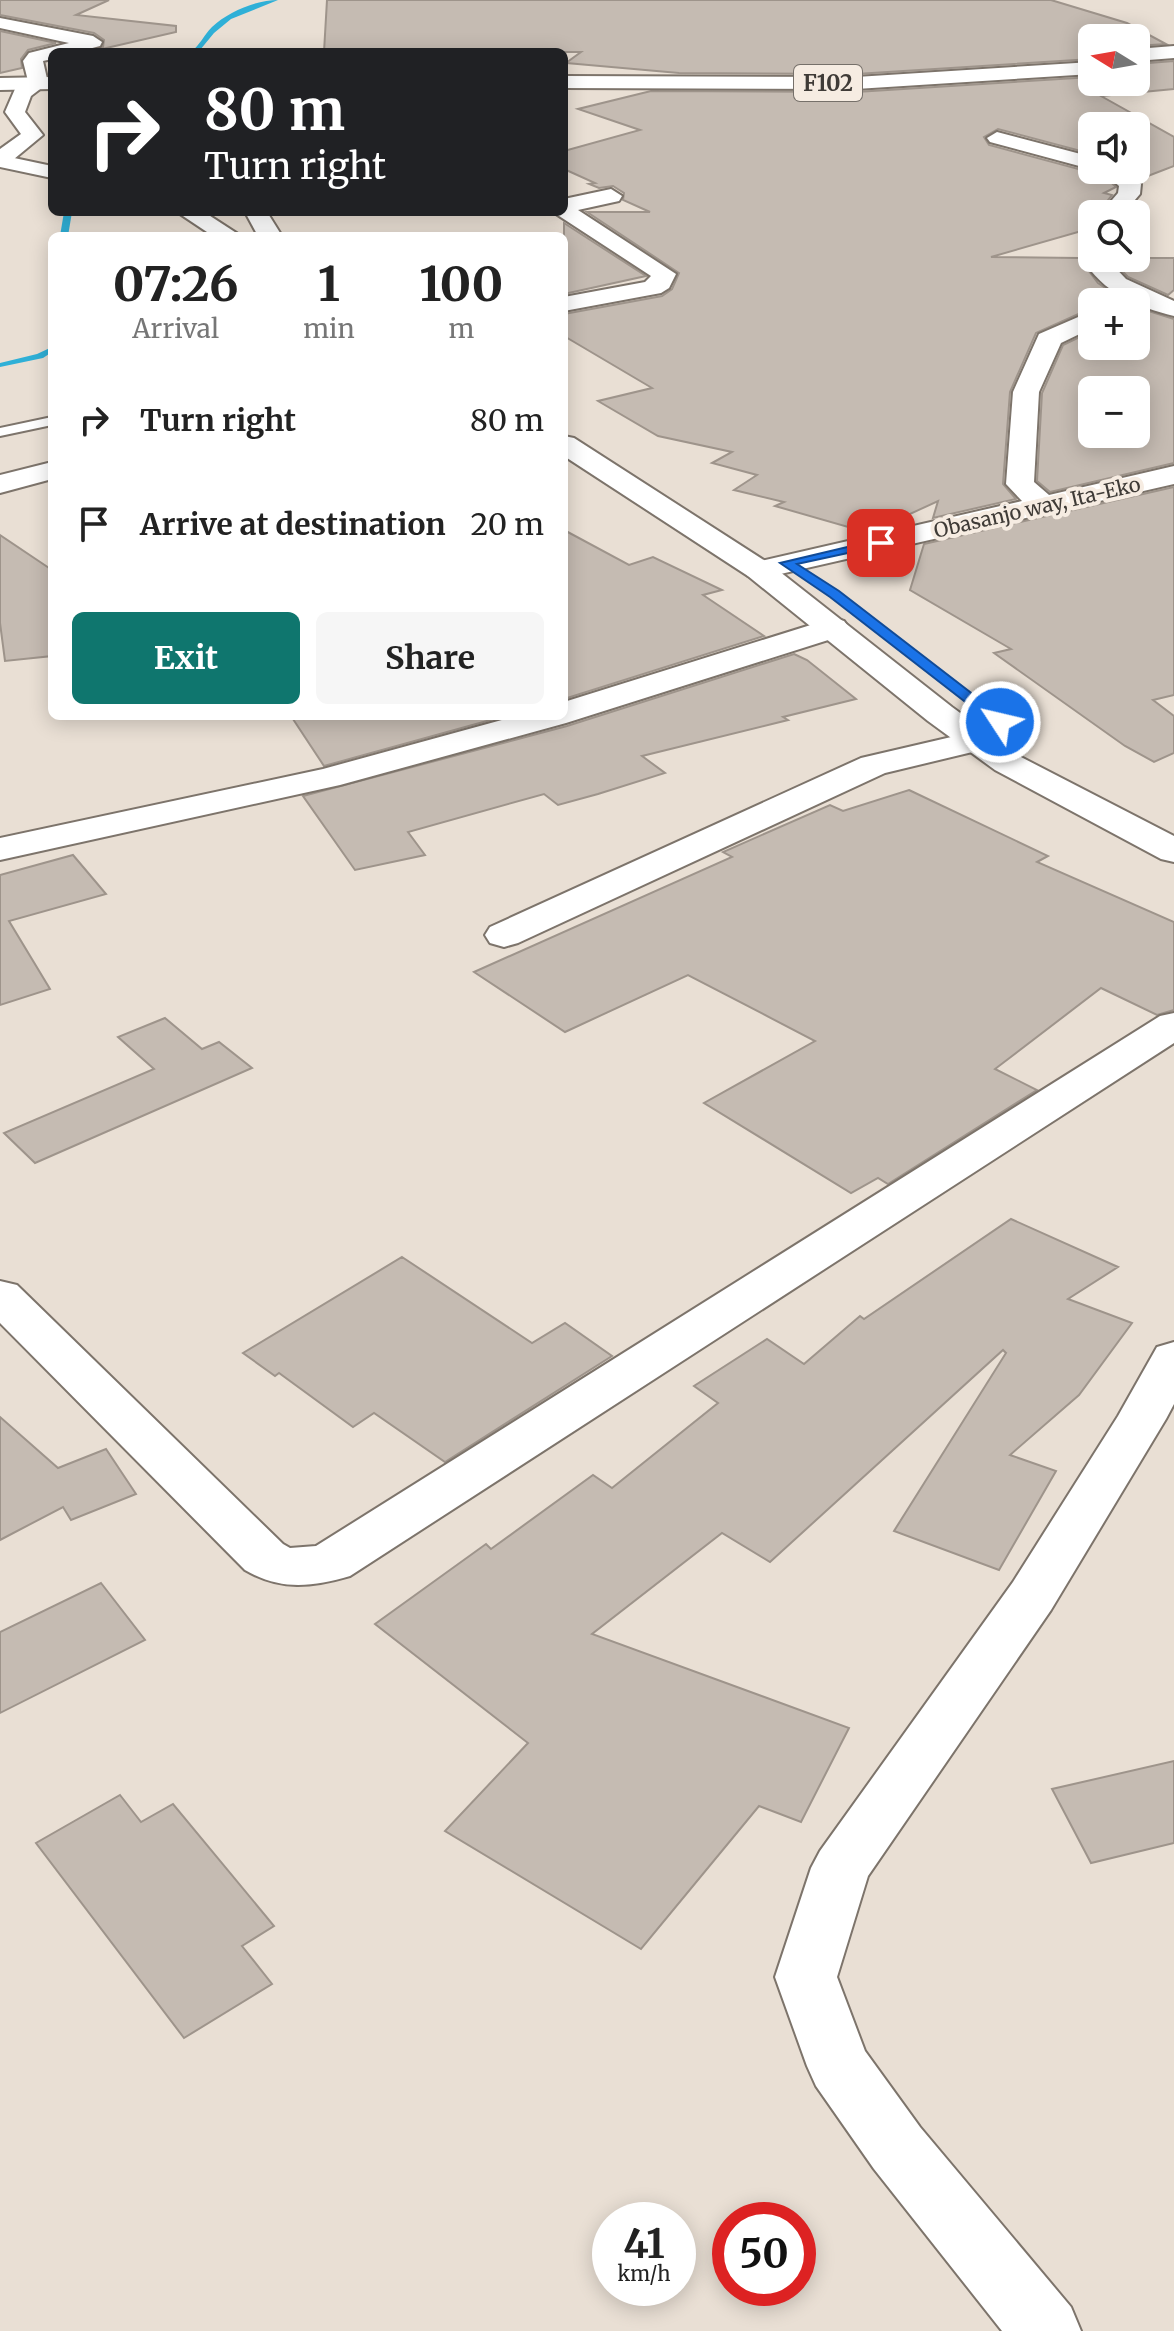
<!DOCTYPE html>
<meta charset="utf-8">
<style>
:root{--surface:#fff;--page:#f6f6f6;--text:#222;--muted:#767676;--accent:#0f766e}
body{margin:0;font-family:Merriweather,serif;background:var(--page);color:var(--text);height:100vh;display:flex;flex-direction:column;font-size:30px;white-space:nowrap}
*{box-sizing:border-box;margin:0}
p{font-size:26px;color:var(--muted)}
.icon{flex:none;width:44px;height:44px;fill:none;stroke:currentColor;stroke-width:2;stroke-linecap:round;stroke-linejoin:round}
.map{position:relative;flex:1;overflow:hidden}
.drawer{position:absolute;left:48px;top:232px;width:520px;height:488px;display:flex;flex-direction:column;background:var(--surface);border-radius:12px;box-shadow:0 4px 20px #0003}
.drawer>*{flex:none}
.banner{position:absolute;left:48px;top:48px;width:520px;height:168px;border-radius:12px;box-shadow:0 4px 20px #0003;background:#202124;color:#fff;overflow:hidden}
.needle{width:52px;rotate:281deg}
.fabs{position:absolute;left:1078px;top:24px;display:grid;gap:16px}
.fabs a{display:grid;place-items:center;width:72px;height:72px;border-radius:12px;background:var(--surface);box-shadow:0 4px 20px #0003;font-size:40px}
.speed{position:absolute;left:592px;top:2202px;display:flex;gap:16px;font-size:40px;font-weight:700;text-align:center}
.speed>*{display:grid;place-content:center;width:104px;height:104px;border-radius:50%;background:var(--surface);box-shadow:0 4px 20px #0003;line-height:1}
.speed small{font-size:20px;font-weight:400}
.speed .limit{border:12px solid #d22;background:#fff;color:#111}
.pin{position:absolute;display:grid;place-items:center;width:68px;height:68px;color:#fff;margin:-34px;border-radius:16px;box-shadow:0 4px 12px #0006}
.me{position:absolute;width:88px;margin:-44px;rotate:305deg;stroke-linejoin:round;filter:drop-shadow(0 0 6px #0008)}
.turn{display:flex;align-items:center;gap:28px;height:168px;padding:0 24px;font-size:36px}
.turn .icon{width:104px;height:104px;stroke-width:2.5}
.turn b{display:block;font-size:56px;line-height:68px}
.eta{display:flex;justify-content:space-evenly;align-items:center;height:136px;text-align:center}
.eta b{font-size:48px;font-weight:700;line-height:56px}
.cta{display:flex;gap:16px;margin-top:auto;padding:16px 24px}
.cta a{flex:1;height:92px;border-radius:12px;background:var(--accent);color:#fff;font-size:32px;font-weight:700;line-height:92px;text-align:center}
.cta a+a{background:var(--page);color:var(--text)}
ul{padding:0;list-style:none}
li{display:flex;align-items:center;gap:24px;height:104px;padding:0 24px}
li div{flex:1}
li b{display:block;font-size:30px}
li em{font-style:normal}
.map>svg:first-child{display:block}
</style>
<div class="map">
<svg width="1174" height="2331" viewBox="0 0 1174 2331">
<rect width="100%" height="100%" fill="#e9dfd4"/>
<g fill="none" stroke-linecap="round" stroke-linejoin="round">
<g fill="#2fb0d7" fill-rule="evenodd">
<path d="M278 0 231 19 214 33 200 50 191 52C200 45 204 35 212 27 228 12 256 0 278 0Z"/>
<path d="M64 212H72L68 236H60Z"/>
<path d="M52 347V352L43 358 0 367V363L37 354Z"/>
</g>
</g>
<g fill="#c5bbb2" stroke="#9e948b" stroke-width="2" fill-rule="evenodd">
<path d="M0 0H109L76 15 176 26V32L89 52 103 47 104 40 94 33 0 15Z"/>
<path d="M327 0H1051L1127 23 1166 44 1136 46V38H1092V59L856 74 679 73 566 63 581 52H324Z"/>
<path d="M0 31 56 43 28 50 21 59 22 68 0 73Z"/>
<path d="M1174 61V89L1101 96 1174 137V166L1140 179 1130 170H1136V126H1092V154L998 129 984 137 989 145 1093 173 1098 170 1116 187 1104 193 1112 195 1097 214H1092V228L991 257 1079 258 1098 283 1126 302H1092V308L1036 333 1010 392 1003 484 1016 499 933 518 938 501 869 533 775 506 784 502 734 490 757 475 712 463 732 452 658 436 598 401 652 388 564 336V314L662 296 672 289 679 273 587 212H650L623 200 624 193 613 186 599 188 589 184 595 183 564 169V151L640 130 578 109 651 91 856 92 1092 77V82H1136V64Z"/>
<path d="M564 223 646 276 564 294Z"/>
<path d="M1110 258H1174V290L1168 295 1128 277Z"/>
<path d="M1136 307 1174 319V463L1050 492 1037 481 1042 393 1063 345 1092 331V346H1136ZM1092 390H1136V434H1092Z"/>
<path d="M1174 487V695L1153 700 1174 716V753L1154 762 1125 746 994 653 1011 649 910 590 924 544Z"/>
<path d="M564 530 629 565 653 557 722 590 703 595 764 636 564 699Z"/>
<path d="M0 535 52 570V656L5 661 0 623Z"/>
<path d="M794 654 807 660 856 699 783 717 788 720 642 756 665 773 598 794 558 805 544 794 408 832 425 855 355 870 303 796 567 726Z"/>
<path d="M291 716H505L324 766Z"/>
<path d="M909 790 1048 856 1037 862 1174 922V1010L1157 1015 1101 988 995 1069 1037 1090 888 1184 878 1178 851 1193 704 1103 815 1041 688 975 565 1032 474 972 732 857 723 852 830 805 843 811Z"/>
<path d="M73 855 106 894 9 921 50 989 0 1005V875Z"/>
<path d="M165 1018 202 1049 219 1042 252 1068 35 1163 4 1133 154 1069 118 1037Z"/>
<path d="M1011 1219 1118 1267 1068 1299 1132 1323 1079 1395 1010 1455 1056 1471 999 1570 894 1531 1006 1353 1003 1350 770 1562 722 1533 592 1634 849 1728 801 1822 759 1806 641 1949 445 1831 528 1743 375 1624 486 1544 491 1549 593 1475 612 1488 718 1403 694 1386 767 1339 804 1364 860 1316 864 1319Z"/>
<path d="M402 1257 532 1343 565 1323 612 1356 445 1462 374 1413 353 1427 279 1373 275 1376 243 1353Z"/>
<path d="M0 1417 58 1468 106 1449 136 1494 71 1520 63 1507 0 1540Z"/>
<path d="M101 1583 145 1640 0 1713V1632Z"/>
<path d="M1174 1761V1843L1091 1863 1052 1789Z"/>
<path d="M120 1795 141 1822 173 1804 274 1926 242 1946 272 1984 184 2038 36 1843Z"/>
</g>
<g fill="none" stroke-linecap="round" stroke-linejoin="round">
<g stroke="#7d746b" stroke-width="4">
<path id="lane" d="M52 417V425L0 436V428Z"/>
</g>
<g stroke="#7d746b" stroke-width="4">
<g id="street">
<path d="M0 18 93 36 102 42 100 46 77 52H52V59L43 61 48 83 31 96 25 112 43 135 8 164 0 165V149L21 134 5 112 15 89 28 81 23 61 29 53 69 43 0 28Z"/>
<path d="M997 132 1092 157 1094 170 990 142 987 138Z"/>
<path d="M1101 170H1126L1141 184 1140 194 1123 214H1100L1118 193 1119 186Z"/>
<path d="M611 189 622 196 619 201 578 210 676 274 669 288 661 293 564 311V297L645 282 651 276 553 212H564V199Z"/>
<path d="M1092 251V258H1106L1126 279 1174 301V316C1137 307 1103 293 1082 258Z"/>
<path d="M1092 311V328L1061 343 1039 392 1034 482 1049 495 1174 466V484L759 579 748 576 744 570 748 564 1022 501 1006 484 1013 392 1039 334Z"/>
<path d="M833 618 844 621 849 628 844 635 566 723 340 785 0 860V838L323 769 516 716H564V702Z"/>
<path d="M977 731 989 734 994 741 989 748 885 773 518 943 504 947 490 943 485 935 490 927 861 758Z"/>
<path d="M1174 1013V1043L350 1576C312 1587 281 1591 245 1570L0 1323V1281L17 1285 283 1544 290 1548 316 1546 1160 1016Z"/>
<path d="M1174 1342V1404L1166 1419 1051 1610 868 1876 837 1977 865 2051 920 2127 1071 2307 1081 2331H1002L874 2169 816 2086 807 2066 775 1977 811 1868 820 1851 1013 1582 1118 1416 1157 1347Z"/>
</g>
</g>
<g stroke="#7d746b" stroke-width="4">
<g id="secondary">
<path d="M177 212H204L241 236H213Z"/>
<path d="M245 212H267L282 236H258Z"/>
<path d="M564 436 574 438 770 564 952 707 1019 756 1174 836V862L1161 859 995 770 928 721 748 576 564 456Z"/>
<path d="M52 462V479L0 493V475Z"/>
</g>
</g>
<g stroke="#7d746b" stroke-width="4">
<g id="highway">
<path d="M1174 46V58L1136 61V49Z"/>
<path d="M1092 62V74L856 89 564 88V76L856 77Z"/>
<path d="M52 77V89L0 90V78Z"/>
<path d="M0 155 52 166V178L0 167Z"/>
</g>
</g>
<use href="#lane" fill="#fff" fill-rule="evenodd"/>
<use href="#street" fill="#fff" fill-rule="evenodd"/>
<use href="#secondary" fill="#fff" fill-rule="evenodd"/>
<use href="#highway" fill="#fff" fill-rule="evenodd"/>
</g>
<path fill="#1a73e8" stroke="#114b97" stroke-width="2" d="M881 539 885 540V545L797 564 839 591 1005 719V725H995L830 597 780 563Z"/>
<g text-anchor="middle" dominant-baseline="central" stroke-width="8" stroke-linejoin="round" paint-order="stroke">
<g font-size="20" fill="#3f3b37" stroke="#f6ece2">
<text transform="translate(1037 507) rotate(-13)">Obasanjo way, Ita-Eko</text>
</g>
<rect fill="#f6ece2" stroke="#76706a" stroke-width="2" x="794" y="65" width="68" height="36" rx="6"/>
<g font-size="22" font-weight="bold" fill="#3f3b37">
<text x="828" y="83">F102</text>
</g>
</g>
</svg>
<div class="fabs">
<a><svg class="needle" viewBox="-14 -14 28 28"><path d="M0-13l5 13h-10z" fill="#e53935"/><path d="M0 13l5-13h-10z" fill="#767676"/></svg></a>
<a><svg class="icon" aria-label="sound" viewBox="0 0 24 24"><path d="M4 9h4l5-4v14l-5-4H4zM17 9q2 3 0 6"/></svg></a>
<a><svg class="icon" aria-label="search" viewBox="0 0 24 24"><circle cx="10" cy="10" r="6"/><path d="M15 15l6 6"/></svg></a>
<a>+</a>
<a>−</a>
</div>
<div class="speed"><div>41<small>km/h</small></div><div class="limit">50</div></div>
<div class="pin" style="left:881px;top:543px;background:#d93025"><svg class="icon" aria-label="arrive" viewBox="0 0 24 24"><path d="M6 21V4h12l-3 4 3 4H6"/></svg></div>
<svg class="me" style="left:1000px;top:722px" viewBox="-20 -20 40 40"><circle r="17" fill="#1a73e8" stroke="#fff" stroke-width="3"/><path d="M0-11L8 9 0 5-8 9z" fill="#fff"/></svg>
<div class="banner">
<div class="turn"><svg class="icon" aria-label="right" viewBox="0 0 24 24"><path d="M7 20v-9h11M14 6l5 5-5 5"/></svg><div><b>80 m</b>Turn right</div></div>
</div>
<section class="drawer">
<div class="eta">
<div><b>07:26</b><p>Arrival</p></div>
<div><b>1</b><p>min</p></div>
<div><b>100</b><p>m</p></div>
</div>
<ul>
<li><svg class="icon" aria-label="right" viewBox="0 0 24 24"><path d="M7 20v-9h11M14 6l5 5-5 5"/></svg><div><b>Turn right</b></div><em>80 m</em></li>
<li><svg class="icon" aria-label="arrive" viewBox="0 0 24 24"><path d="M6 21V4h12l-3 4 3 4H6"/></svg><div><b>Arrive at destination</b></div><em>20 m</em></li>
</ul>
<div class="cta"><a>Exit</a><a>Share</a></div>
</section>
</div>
